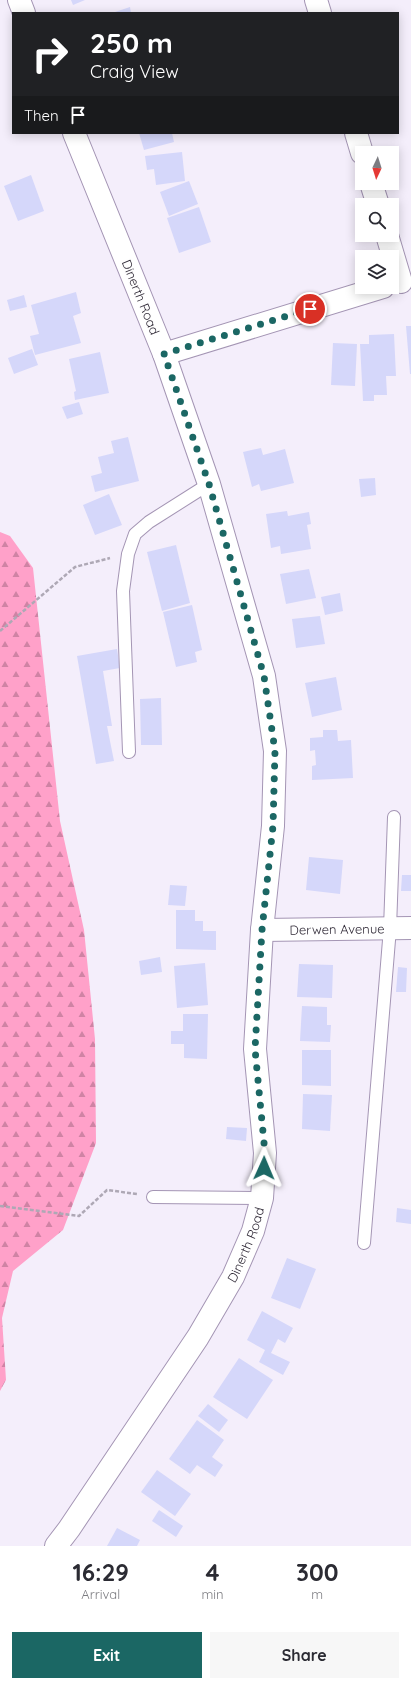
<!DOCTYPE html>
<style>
:root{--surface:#fff;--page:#f7f7f7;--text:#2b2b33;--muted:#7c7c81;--accent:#1b6764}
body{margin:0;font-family:Quicksand,sans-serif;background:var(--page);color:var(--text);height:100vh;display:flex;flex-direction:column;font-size:15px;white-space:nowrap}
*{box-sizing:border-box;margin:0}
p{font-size:13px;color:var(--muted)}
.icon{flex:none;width:22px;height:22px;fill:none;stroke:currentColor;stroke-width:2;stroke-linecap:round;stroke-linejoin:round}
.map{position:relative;height:1546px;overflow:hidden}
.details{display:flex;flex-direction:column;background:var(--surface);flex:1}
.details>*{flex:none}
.hud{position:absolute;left:12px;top:12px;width:387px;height:122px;border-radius:0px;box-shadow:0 2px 10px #0003;background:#202124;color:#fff;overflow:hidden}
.needle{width:26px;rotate:184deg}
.tools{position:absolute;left:355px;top:146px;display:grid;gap:8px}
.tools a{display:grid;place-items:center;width:44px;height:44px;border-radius:0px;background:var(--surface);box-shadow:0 2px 10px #0003;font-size:20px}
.pin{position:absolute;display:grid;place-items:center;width:34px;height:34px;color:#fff;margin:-17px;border:2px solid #fff;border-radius:50%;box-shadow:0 1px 4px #0007}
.me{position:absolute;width:44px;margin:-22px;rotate:1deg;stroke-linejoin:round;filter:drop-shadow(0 0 3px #0008)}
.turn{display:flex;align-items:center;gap:14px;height:84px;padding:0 12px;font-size:18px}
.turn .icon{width:52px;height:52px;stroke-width:2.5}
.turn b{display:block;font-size:28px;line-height:34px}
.then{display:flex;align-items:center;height:38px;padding:0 12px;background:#0003;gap:8px;font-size:15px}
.eta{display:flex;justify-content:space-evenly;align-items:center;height:68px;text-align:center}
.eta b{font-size:24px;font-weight:700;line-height:28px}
.button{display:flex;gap:8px;margin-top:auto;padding:8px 12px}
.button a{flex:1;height:46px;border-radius:0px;background:var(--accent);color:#fff;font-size:16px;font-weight:700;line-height:46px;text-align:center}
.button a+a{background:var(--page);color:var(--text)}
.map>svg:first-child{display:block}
</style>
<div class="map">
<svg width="411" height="1546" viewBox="0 0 411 1546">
<defs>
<pattern id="forest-firs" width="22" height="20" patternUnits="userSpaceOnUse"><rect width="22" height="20" fill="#ffa1c9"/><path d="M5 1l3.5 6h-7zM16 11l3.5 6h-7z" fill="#cf83a4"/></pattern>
</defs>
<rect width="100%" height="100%" fill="#f4eefb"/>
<path fill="url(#forest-firs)" d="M0 532 10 536 33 568 60 821 84 930 95 1039 96 1143 63 1230 13 1271 2 1318 6 1380 0 1391Z"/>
<g fill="#d5d7fa">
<path d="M71 0H85L73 5Z"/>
<path d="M130 7 131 13H112Z"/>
<path d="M139 133H172L174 142 144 150Z"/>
<path d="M182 152 185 181 156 185 154 169 147 170 145 156Z"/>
<path d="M31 175 44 211 18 221 4 186Z"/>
<path d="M189 181 198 204 169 216 160 192Z"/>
<path d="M199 207 211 242 179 253 167 218Z"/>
<path d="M76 292 81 313 73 316 81 343 35 355 30 336 39 334 31 305Z"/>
<path d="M24 295 27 307 10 311 7 300Z"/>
<path d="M406 326H411V374H410Z"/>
<path d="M394 334 396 376H386L387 395H374V401H363L360 344H369V335Z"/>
<path d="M333 343 357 344 355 386 331 385Z"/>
<path d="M32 349 38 365 14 374 8 358Z"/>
<path d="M100 352 109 393 75 400 74 392 76 391 69 359Z"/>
<path d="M79 402 83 414 67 419 62 407Z"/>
<path d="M128 437 139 481 95 492 91 476 102 473 98 457 114 453 111 441Z"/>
<path d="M261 448 263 455 285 449 294 483 261 491 259 484 252 487 243 452Z"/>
<path d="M375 478 376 495 361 497 359 479Z"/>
<path d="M109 494 122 525 95 535 83 505Z"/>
<path d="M287 511 288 516 309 512 311 524 307 525 311 549 281 554 280 546 271 548 266 514Z"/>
<path d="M176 545 190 603 162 611 147 552Z"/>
<path d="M309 569 316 598 286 604 280 574Z"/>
<path d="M340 593 343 611 325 615 321 597Z"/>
<path d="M192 605 202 650 195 652 197 662 176 667 163 612Z"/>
<path d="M320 616 325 644 296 648 292 619Z"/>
<path d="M117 649 120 668 103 671 112 726H107L114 761 96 764 77 656Z"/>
<path d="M336 677 342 710 312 717 305 683Z"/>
<path d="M161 698 162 745H141L140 699Z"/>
<path d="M323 730H337L338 741 351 740 353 778 312 780V766L316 765 315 750 310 751V738L323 737Z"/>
<path d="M309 857 343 860 340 894 306 890Z"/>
<path d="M402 875H411V891H401Z"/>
<path d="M170 885 187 886 185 906 168 905Z"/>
<path d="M176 910H195V921H203V931H216V950L176 949Z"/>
<path d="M160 957 162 972 141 975 139 961Z"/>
<path d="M205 963 208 1005 177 1008 174 966Z"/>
<path d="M299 964 333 965 332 998 297 997Z"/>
<path d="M398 967 407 968 406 992H396Z"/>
<path d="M302 1006 327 1007V1025H331L330 1042 300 1041Z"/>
<path d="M183 1014H208L207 1059 184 1058V1044H171V1031H183Z"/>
<path d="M302 1050H331V1086L302 1085Z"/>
<path d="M303 1094 332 1095 330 1131 302 1129Z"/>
<path d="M227 1127 247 1128 246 1141 226 1139Z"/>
<path d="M397 1208 411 1210V1224L396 1222Z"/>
<path d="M287 1258 316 1269 300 1309 271 1298Z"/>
<path d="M262 1311 293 1328 285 1343 278 1339 271 1353 290 1362 283 1375 259 1362 265 1350 247 1340Z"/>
<path d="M239 1358 273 1380 247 1419 213 1397Z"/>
<path d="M208 1404 228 1420 219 1432 198 1416Z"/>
<path d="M197 1420 224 1440 212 1457 223 1465 215 1477 197 1465 190 1474 169 1459Z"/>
<path d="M157 1470 191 1494 175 1516 141 1492Z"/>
<path d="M159 1510 183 1526 176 1537 152 1521Z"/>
<path d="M117 1528 140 1540 137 1546H107Z"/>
</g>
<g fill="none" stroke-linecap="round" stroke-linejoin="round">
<g stroke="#a495b4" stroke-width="14">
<g id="lane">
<path d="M129 752 123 591 128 554 135 534 149 522 209 484"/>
<path d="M153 1197 262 1198"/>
<path d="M364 1243 390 928 394 817"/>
</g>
</g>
<g stroke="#a495b4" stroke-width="24">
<g id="street">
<path d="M316 0 320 13"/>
<path d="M356 133 362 153"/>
<path d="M371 183 378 205"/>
<path d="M387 235 401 282"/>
<path d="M164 354 383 287"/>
<path id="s1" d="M262 930 411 928"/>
</g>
</g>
<g stroke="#a495b4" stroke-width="24">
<g id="secondary">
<path d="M19 0 24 13"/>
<path id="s2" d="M56 1546 69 1529 198 1337 233 1277 253 1231 262 1198 265 1153 255 1049 262 930 273 826 275 751 264 676 209 484 164 354 74 133"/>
</g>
</g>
<g stroke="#aea8b5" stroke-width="2.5" stroke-dasharray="4 2" stroke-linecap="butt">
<path d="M0 631 75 567 110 558"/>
<path d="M0 1206 79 1216 107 1190 137 1194"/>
</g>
<use href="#lane" stroke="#fff" stroke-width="12"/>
<use href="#street" stroke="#fff" stroke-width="22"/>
<use href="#secondary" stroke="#fff" stroke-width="22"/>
</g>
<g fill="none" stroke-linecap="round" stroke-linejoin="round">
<path stroke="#1b6764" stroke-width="7" stroke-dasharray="0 12.6" d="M264 1168 265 1153 255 1049 262 930 273 826 275 751 264 676 209 484 164 354 310 309"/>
</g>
<g text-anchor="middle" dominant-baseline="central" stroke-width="3.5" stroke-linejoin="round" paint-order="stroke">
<g font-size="13" fill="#302a37" stroke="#fefefe">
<text transform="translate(141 297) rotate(68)">Dinerth Road</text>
<text stroke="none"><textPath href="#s1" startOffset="75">Derwen Avenue</textPath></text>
<text stroke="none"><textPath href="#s2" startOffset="357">Dinerth Road</textPath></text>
</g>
</g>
</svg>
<div class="tools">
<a><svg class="needle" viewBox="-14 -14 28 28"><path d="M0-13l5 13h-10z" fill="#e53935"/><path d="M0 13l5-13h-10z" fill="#7c7c81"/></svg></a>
<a><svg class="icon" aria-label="search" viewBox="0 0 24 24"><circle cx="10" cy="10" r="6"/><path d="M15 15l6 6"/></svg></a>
<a><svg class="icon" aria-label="layers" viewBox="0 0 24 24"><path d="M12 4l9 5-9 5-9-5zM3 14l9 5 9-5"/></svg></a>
</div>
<div class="pin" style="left:310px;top:309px;background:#d93025"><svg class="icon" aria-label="arrive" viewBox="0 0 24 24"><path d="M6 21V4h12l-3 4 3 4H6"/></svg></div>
<svg class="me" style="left:264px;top:1168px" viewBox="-20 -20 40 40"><path d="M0-17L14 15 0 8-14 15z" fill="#1b6764" stroke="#fff" stroke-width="4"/></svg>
<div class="hud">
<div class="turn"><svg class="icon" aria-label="right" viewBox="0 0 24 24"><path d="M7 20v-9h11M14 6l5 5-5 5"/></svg><div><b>250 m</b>Craig View</div></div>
<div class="then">Then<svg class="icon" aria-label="arrive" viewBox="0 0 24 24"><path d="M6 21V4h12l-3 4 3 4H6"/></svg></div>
</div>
</div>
<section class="details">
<div class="eta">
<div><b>16:29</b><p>Arrival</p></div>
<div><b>4</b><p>min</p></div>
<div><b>300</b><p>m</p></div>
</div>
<div class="button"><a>Exit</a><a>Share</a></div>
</section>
